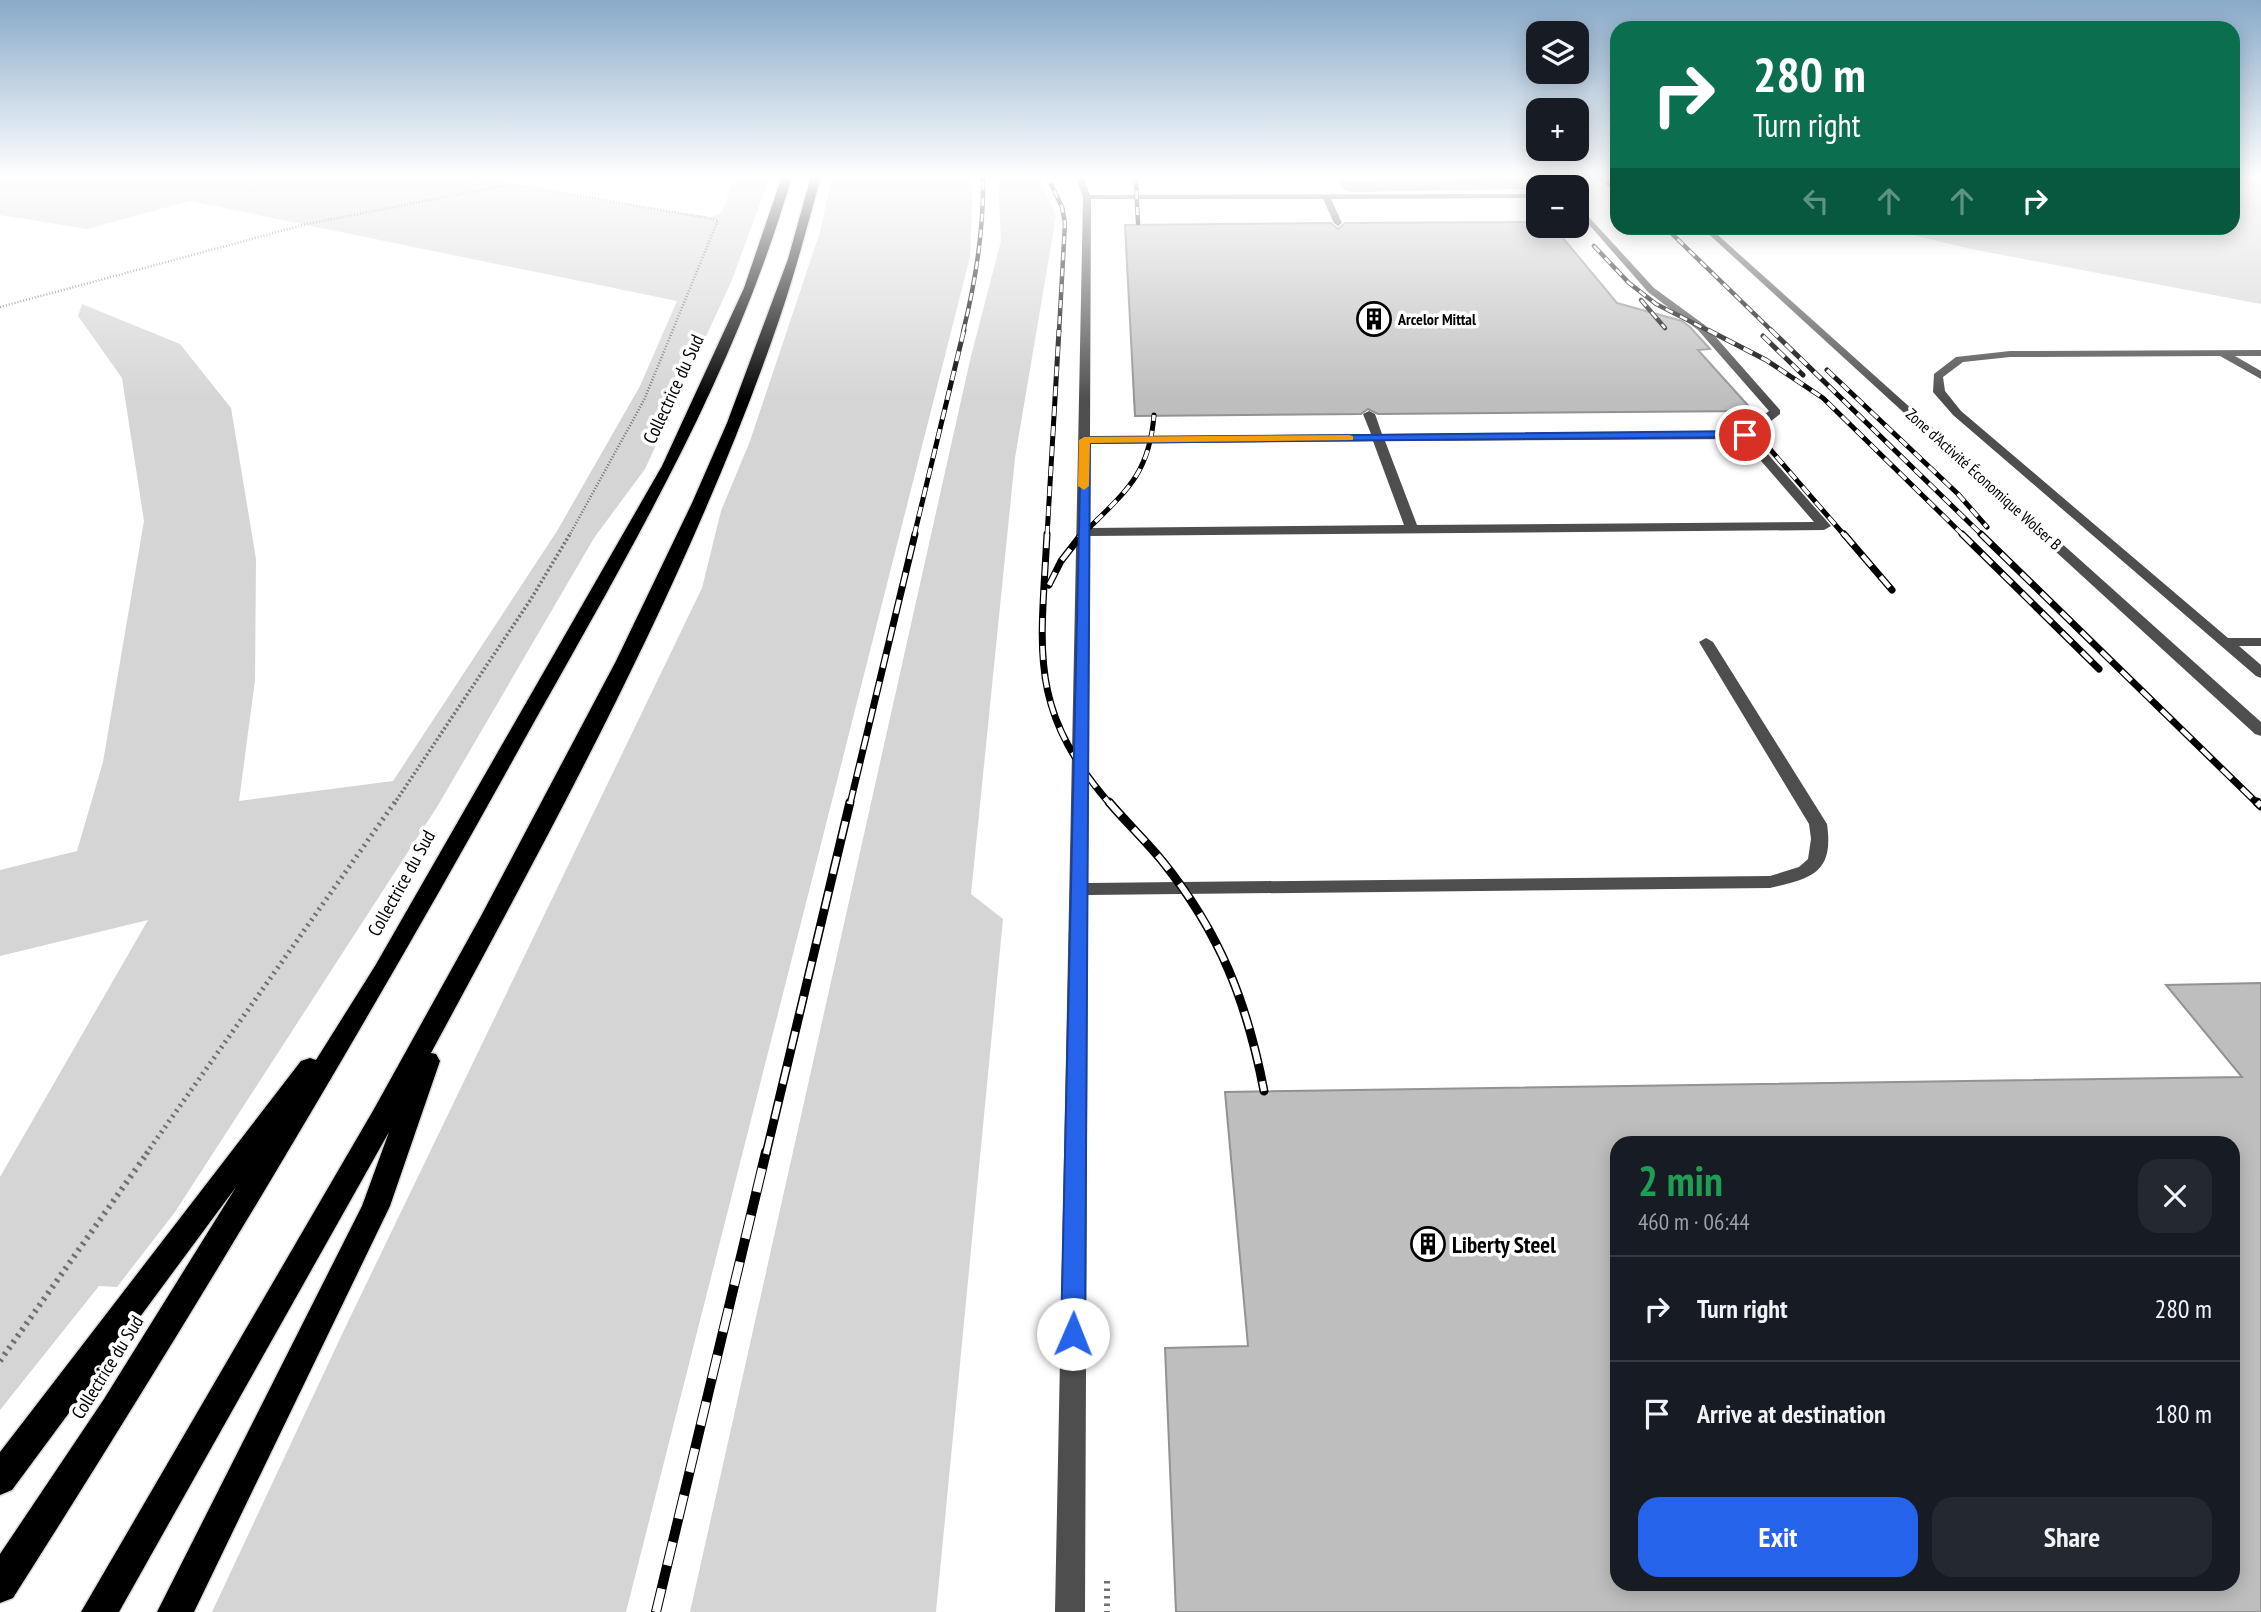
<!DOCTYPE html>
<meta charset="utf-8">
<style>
:root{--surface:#171b24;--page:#242831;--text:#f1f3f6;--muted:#9ea1a6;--line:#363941;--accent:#2563eb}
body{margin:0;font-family:"PT Sans Narrow",sans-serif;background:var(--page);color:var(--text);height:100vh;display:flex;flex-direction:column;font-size:26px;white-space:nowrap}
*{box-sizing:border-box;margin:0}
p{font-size:23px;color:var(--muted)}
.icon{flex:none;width:38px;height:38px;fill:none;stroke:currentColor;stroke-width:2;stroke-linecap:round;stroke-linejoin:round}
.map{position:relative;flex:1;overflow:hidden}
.drawer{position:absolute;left:1610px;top:1136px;width:630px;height:455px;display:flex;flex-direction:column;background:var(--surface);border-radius:21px;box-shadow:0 4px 18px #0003}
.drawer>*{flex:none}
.guide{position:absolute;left:1610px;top:21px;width:630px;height:214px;border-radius:21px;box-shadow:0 4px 18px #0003;background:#0b6e4f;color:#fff;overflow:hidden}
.fabs{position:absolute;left:1526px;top:21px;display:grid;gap:14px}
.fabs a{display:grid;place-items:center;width:63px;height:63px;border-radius:14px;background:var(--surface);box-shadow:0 4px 18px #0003;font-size:35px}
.pin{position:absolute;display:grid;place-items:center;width:60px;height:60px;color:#fff;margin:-30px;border:4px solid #fff;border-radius:50%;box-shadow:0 2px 7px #0007}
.me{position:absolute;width:77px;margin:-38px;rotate:1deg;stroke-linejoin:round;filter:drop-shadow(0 0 5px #0008)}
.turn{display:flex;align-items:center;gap:24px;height:147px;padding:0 28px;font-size:32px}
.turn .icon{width:91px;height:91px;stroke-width:2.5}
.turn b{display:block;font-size:49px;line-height:60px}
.lanes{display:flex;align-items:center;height:66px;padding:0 28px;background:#0003;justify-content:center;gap:35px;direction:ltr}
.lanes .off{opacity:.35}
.round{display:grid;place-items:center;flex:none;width:74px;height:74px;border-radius:21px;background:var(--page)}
.summary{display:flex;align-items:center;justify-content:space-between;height:119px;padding:0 28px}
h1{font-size:42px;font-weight:700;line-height:52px;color:#1e9e55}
.action{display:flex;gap:14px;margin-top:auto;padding:14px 28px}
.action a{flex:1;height:80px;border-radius:21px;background:var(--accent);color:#fff;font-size:28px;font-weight:700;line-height:80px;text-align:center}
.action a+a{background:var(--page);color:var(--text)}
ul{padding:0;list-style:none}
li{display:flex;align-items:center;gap:21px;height:105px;padding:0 28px;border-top:2px solid var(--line)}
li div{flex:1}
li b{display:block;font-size:26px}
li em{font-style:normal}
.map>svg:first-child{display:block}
</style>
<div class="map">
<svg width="2261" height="1612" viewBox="0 0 2261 1612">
<rect width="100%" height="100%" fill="#fff"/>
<g fill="#d5d5d5">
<path d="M0 176H468L589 199 712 217 722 212 735 176H770L732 280 645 469 594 538 437 807 175 1212 117 1287 99 1286 0 1410V1177L148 920 0 956V870L77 851 103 762 144 521 122 378 78 316 82 304 180 344 231 408 256 559 255 680 239 801 393 781 557 531 640 386 677 301 190 201 87 229 0 215Z"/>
<path d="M832 176H973L970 257 626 1612H212L344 1330 702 588 721 511 750 441 820 232Z"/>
<path d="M998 176H1039L1056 216 1015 458 971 894 1003 919 936 1612H690L971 356 1001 241Z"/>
<path d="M2233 176H2261V304L1971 249 1884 228H2233Z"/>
</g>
<path fill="#9c9c9c" d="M1508 178 1519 181 1526 189 1352 192 1344 190 1340 181Z"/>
<g fill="#bebebe" stroke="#929292" stroke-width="2" fill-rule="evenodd">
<path d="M1538 222V226H1553L1617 303 1682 321 1690 327 1710 349 1698 350 1753 411 1378 414 1368 409 1361 414 1135 416 1125 225 1331 223 1338 229 1345 223Z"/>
<path d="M2261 983V1612H1176L1165 1348 1248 1346 1225 1092 2242 1077 2166 985ZM1617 1143H2233V1584H1617Z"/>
</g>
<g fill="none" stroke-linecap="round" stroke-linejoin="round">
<g stroke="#dbdbdb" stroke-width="3">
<g id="highway">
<path d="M782 176H792C734 379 625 559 523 742 362 1033 191 1318 13 1598L0 1603V1554L104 1399 236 1187 12 1490 0 1495V1452L301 1061 310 1058 316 1060 375 966 662 466 744 288Z"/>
<path d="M811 176H821C806 232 791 288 771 343 683 590 555 823 431 1053L436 1054 440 1061 390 1206 194 1612H157L362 1206 389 1132 119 1612H81L374 1109 481 916 616 661 692 503 727 423 788 259Z"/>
</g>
</g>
<g stroke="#707070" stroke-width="2.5" stroke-dasharray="1 2" stroke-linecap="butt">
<path d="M468 176 718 220 644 400 569 536"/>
<path d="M0 307 307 224 507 185"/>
</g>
<path stroke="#707070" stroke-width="3.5" stroke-dasharray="2 2.5" stroke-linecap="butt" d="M394 804 531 599 570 534"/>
<path stroke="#707070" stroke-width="5" stroke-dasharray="2 4.5" stroke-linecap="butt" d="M146 1154 395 802"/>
<g stroke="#707070" stroke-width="6" stroke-dasharray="2.5 5" stroke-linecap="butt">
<path d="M0 1361 148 1152"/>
<path d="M1107 1581V1612"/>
</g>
<g fill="#4e4e4e" fill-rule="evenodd">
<path d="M1075 176H1083L1090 195 1538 194V198L1331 199 1342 223 1338 226 1334 223 1323 199H1091L1090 436 1371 434 1363 414 1369 411 1375 414 1382 434 1742 431 1769 411 1698 330 1648 292 1577 211V204L1654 288 1706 326 1780 410V414L1752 436 1831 526 1824 530 1090 536 1088 883 1770 876 1799 867 1808 859 1811 839 1809 824 1699 642 1706 638 1713 642 1827 824C1834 873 1812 878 1770 888L1088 895 1085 1612H1055L1083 197ZM1742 439 1814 522 1417 525 1385 441ZM1373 441 1404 525 1090 528V444Z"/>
<path d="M1702 228H1710L2261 722V736L2255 734Z"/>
<path d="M2261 350V356H2235L2261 371V379L2220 356 2010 357 1963 362 1943 377 1945 391 1961 411 2228 638H2261V646H2239L2261 665V678L2256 676 1953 415 1933 392 1934 374 1956 357 2010 351Z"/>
</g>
<use href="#highway" fill="#000" fill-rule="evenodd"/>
<g stroke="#000" stroke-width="4.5">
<g id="rail-far4">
<path d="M1047 176 1062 207 1065 223 1059 332"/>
<path d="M1132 176 1136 184 1138 223"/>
<path d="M1536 176 1544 187"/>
<path d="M1601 176 1617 191"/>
<path d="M1666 228 1773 332"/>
<path d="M1594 246 1629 283 1656 304 1711 332"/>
<path d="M1641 300 1665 328"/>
<path d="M963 332C976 280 984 229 983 176"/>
</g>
</g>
<g stroke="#000" stroke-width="5">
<g id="rail-far3">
<path d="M1708 330 1766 360 1823 398 1964 536"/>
<path d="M1771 330 1983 536"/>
<path d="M1763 336 1803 375"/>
<path d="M1827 370 1958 494 1987 527"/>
<path d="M1737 411 1845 536"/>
<path d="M914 536 964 330"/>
<path d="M1047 536 1059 330"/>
<path d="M1081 536C1122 494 1149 478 1154 415"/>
</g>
</g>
<g stroke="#000" stroke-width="7">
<g id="rail-far2">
<path d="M1047 534C1041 652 1027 708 1110 804"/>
<path d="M1844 534 1892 590"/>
<path d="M1962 534 2099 669"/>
<path d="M1981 534 2258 804"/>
<path d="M1049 585 1061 561 1082 534"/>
<path d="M850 804 915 534"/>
</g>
</g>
<g stroke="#000" stroke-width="9">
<g id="rail-far1">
<path d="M1109 802C1126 822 1146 841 1163 862 1220 933 1247 1002 1264 1091"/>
<path d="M2257 802 2261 806"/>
<path d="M766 1154 850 802"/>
</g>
</g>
<g stroke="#000" stroke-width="10">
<path id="rail" d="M656 1612 766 1152"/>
</g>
<use href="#rail-far4" stroke="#fff" stroke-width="2.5" stroke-dasharray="8" stroke-linecap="butt"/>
<use href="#rail-far3" stroke="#fff" stroke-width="3.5" stroke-dasharray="10" stroke-linecap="butt"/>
<use href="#rail-far2" stroke="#fff" stroke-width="4.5" stroke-dasharray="14" stroke-linecap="butt"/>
<use href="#rail-far1" stroke="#fff" stroke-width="6" stroke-dasharray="18" stroke-linecap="butt"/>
<use href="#rail" stroke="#fff" stroke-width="8" stroke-dasharray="24" stroke-linecap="butt"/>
</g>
<linearGradient id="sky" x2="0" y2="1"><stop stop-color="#89aaca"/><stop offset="0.44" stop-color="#fff"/><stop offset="1" stop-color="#fff" stop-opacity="0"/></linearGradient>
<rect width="2261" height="401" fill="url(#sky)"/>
<path fill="#2563eb" stroke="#184099" stroke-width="2" d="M1745 431 1749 432V437L1090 443 1085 1334 1081 1341 1073 1344 1065 1341 1061 1334 1081 438Z"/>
<path fill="#f59e0b" d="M1349 435 1353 436V440L1090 443 1089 486 1084 490 1078 486 1079 440 1084 437Z"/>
<defs>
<g id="building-ring" transform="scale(1.75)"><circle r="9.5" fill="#fff" stroke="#000" stroke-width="1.5"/><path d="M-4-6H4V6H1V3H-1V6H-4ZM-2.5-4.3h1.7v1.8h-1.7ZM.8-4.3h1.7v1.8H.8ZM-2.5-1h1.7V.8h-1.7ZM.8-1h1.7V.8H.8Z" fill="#000"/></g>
</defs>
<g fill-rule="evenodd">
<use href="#building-ring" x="1374" y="319"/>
<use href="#building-ring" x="1428" y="1244"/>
</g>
<g text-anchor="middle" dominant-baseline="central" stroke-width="7" stroke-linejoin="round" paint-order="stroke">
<g font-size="16" font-weight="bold" fill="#000" stroke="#fff" text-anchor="start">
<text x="1398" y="319">Arcelor Mittal</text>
</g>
<g font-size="16" fill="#000" stroke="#fff">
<text transform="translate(1984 479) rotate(42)">Zone d'Activité Économique Wolser B</text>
</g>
<g font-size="19" fill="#000" stroke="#fff">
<text transform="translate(673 389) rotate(-65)">Collectrice du Sud</text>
<text transform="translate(401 883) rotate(-61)">Collectrice du Sud</text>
<text transform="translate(107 1367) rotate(-58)">Collectrice du Sud</text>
</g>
<g font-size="23" font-weight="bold" fill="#000" stroke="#fff" text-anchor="start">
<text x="1452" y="1244">Liberty Steel</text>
</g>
</g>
</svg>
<div class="fabs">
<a><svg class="icon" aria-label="layers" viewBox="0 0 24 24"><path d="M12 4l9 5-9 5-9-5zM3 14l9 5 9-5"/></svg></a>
<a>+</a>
<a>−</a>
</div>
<div class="pin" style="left:1745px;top:435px;background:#d93025"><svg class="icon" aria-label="arrive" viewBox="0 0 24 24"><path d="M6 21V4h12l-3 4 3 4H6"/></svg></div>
<svg class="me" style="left:1073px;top:1334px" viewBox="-20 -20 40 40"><circle r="19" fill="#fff"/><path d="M0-13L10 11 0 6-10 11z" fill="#2563eb"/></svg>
<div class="guide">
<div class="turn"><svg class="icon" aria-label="right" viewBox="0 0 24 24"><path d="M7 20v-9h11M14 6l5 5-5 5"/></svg><div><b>280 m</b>Turn right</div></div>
<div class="lanes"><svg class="icon off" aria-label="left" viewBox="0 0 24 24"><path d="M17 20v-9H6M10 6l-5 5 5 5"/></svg><svg class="icon off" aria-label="ahead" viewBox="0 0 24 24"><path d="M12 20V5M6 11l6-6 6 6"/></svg><svg class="icon off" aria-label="ahead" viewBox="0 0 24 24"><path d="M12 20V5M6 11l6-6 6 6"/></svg><svg class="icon" aria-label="right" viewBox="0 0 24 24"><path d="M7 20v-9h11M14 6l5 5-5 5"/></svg></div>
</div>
<section class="drawer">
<div class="summary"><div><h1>2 min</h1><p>460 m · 06:44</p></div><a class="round"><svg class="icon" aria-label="close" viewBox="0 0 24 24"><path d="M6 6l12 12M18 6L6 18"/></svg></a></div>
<ul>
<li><svg class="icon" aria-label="right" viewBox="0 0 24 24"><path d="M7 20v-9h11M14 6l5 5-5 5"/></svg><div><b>Turn right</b></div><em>280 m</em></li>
<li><svg class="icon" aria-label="arrive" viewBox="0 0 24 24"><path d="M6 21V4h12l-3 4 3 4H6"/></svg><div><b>Arrive at destination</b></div><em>180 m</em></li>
</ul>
<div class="action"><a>Exit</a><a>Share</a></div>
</section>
</div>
